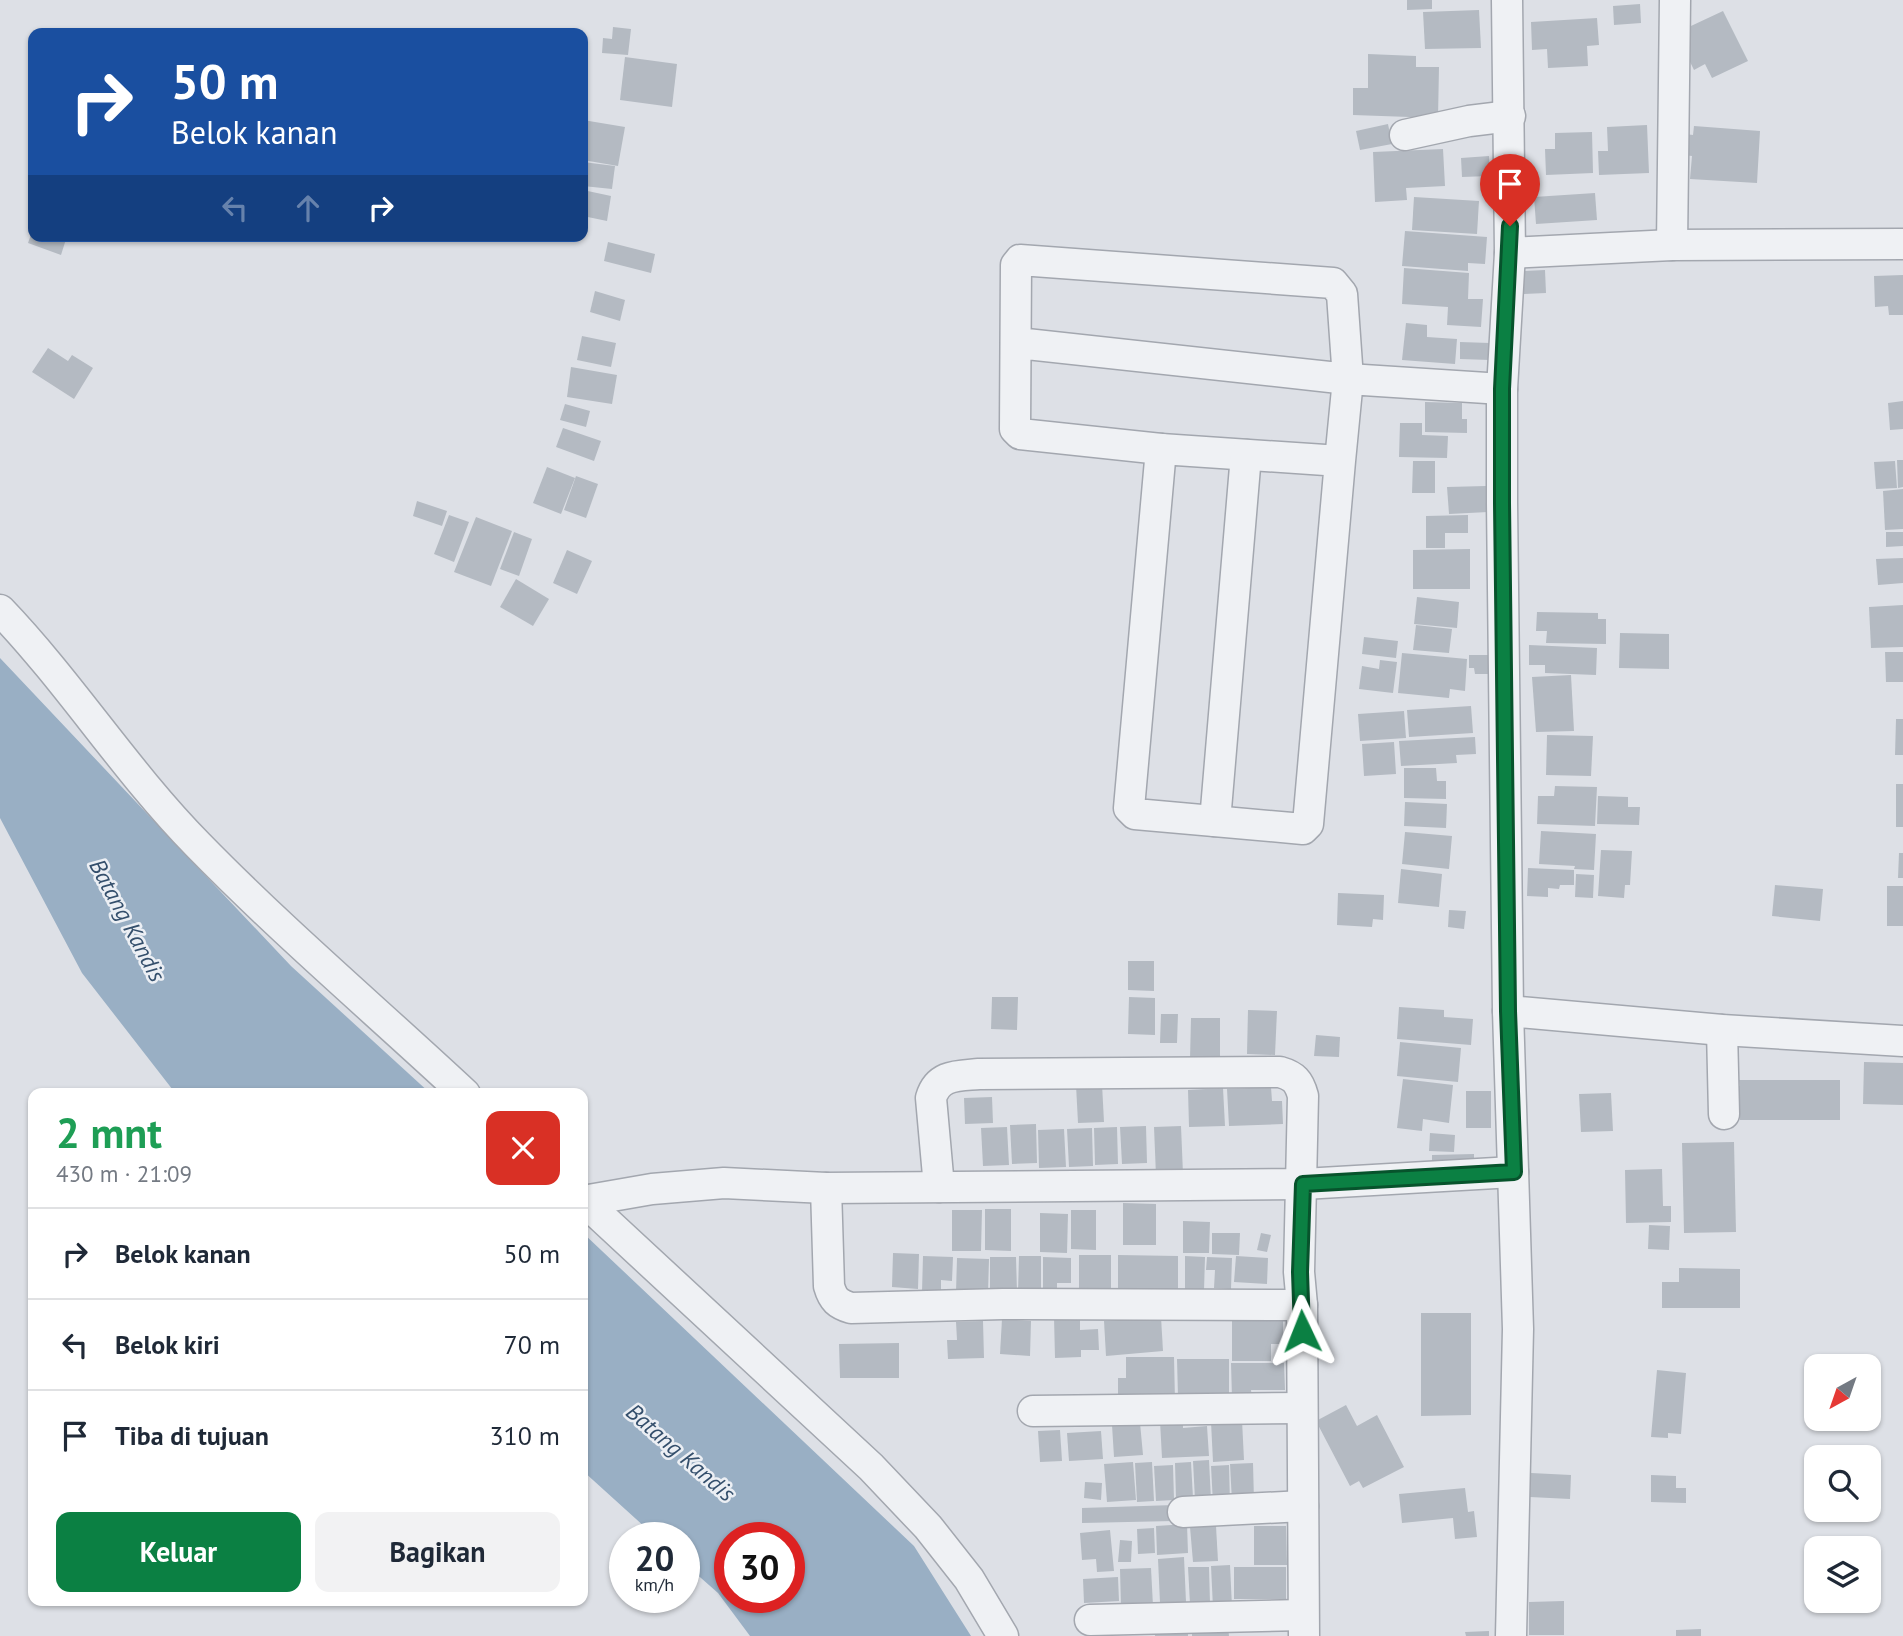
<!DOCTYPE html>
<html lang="id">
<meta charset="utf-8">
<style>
:root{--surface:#fff;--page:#f2f2f3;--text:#1f2937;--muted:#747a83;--line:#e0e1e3;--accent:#0b8043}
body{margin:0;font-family:"PT Sans",sans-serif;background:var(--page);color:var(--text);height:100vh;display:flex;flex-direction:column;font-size:26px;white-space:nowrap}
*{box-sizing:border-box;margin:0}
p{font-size:23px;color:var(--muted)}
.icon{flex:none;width:38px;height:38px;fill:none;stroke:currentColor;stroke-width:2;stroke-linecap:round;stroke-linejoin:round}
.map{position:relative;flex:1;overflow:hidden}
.side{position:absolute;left:28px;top:1088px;width:560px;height:518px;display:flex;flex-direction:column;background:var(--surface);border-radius:14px;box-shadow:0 2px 5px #0004}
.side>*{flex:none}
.top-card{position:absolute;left:28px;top:28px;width:560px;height:214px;border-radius:14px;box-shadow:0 2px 5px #0004;background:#1a4fa0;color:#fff;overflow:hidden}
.needle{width:46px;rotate:220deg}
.tools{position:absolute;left:1804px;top:1354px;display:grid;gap:14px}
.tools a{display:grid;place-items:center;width:77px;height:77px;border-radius:14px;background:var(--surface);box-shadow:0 2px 5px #0004;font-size:35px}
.speed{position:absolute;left:609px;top:1522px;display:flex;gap:14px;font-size:35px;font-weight:700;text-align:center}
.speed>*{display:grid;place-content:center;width:91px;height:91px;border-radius:50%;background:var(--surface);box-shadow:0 2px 5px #0004;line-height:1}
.speed small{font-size:18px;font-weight:400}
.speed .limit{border:10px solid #d22;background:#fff;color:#111}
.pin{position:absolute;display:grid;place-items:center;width:60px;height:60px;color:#fff;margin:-72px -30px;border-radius:50% 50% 50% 0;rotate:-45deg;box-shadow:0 0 7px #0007}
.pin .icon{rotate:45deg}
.me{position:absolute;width:77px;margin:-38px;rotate:358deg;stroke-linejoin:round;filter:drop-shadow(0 0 5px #0008)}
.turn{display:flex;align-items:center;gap:24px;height:147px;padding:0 28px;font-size:32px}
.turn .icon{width:91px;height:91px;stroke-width:2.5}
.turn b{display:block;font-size:49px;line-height:60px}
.lanes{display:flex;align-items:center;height:66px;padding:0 28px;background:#0003;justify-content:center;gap:35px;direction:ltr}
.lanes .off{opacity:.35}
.round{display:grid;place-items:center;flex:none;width:74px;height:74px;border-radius:14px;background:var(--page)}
.head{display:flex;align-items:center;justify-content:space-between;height:119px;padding:0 28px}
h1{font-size:42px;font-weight:700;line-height:52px;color:#1e9e55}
.primary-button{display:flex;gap:14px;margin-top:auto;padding:14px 28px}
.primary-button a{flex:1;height:80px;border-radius:14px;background:var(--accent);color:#fff;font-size:28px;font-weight:700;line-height:80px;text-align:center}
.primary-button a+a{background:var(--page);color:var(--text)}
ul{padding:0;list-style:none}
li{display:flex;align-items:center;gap:21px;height:91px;padding:0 28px;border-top:2px solid var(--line)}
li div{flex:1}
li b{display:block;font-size:26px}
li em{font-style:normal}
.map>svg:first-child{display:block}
</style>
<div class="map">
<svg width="1903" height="1636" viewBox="0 0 1903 1636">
<rect width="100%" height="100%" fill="#dde0e6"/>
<g fill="#99afc4" fill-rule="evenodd">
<path d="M0 658 291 966 431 1094H176L82 973 0 818Z"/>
<path d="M583 1233 914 1546 971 1636H750L718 1593 684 1563V1538H657L583 1471ZM730 1538H789V1598H730Z"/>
</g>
<g fill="#b4bac2">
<path d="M1407 0H1432V9L1407 10Z"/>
<path d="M1640 4 1641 23 1614 25 1613 6Z"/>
<path d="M1479 10 1481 48 1425 49 1423 12Z"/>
<path d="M1723 11 1748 61 1712 78 1705 64 1694 70 1676 33Z"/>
<path d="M1597 18 1599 45 1587 46 1588 66 1548 68 1547 49 1532 50 1531 22Z"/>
<path d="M613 27 631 29 628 55 602 53 603 38 612 39Z"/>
<path d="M1368 54 1416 56V67H1439L1438 118 1353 115V88H1368Z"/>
<path d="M625 57 677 64 672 107 620 100Z"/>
<path d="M583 120 625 127 618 166 583 160Z"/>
<path d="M1388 124 1392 144 1360 150 1356 131Z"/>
<path d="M1647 125 1649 173 1599 175 1598 151H1608L1607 127Z"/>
<path d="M1694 126 1760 131 1757 183 1690 179 1692 156 1683 155 1685 134 1693 135Z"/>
<path d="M1592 132 1593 173 1546 175 1545 149H1555V133Z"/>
<path d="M1443 149 1445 186 1406 188 1407 200 1375 202 1373 152Z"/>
<path d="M1489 156 1490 176 1462 177 1461 158Z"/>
<path d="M583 162 615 166 612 189 583 186Z"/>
<path d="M583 190 611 196 607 221 583 216Z"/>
<path d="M1595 193 1597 220 1536 224 1534 197Z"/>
<path d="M1414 197 1479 201 1477 234 1412 230Z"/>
<path d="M33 229V236H67L61 255 28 243Z"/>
<path d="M1405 231 1487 237 1485 264 1468 263V271L1402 266Z"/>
<path d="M608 242 655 254 651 273 604 261Z"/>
<path d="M1404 268 1469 273 1468 299H1483L1481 327 1447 325 1448 307 1402 304Z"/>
<path d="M1545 270 1546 293 1524 294 1523 271Z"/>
<path d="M1903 275V315H1889L1888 306 1875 307 1874 276Z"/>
<path d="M595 291 625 300 620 321 590 312Z"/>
<path d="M1406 323 1427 325V337L1457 339 1455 364 1402 360Z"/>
<path d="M582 336 616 343 611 367 577 360Z"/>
<path d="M1460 342 1490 343V360L1460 359Z"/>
<path d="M48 348 68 361 72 355 93 368 74 399 32 372Z"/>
<path d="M571 367 617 375 612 404 567 397Z"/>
<path d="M1903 401V429L1890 430 1888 403Z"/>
<path d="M1425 402 1462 403V419H1467V433L1425 432Z"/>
<path d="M565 404 590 411 586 427 560 420Z"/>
<path d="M1400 423H1422V435L1448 436 1447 458 1399 457Z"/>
<path d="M563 428 601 441 594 461 556 447Z"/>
<path d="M1897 460H1903V487L1898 488Z"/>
<path d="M1413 461H1435V493H1412Z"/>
<path d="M1895 461 1897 488 1876 489 1874 462Z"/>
<path d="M547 467 575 478 561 514 533 503Z"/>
<path d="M576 476 598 484 586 518 564 510Z"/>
<path d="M1486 486 1488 512 1449 514 1447 487Z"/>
<path d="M1903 489V529L1885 530 1883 491Z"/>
<path d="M417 501 447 511 442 526 413 516Z"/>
<path d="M449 515 469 522 454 562 434 554Z"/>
<path d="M1468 515V533H1445V548H1426V516Z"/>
<path d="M476 517 512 531 491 586 454 572Z"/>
<path d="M514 532 532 539 519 576 500 569Z"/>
<path d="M1886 532H1903V546L1886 547Z"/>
<path d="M1470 549V589H1413V550Z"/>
<path d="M567 550 592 561 577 594 553 583Z"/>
<path d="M1903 558V583L1878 585 1876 559Z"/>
<path d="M516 579 549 599 533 626 500 607Z"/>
<path d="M1417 597 1459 602 1457 628 1414 624Z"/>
<path d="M1903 605V647L1871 648 1869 607Z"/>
<path d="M1537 612 1598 613V619H1606V644L1546 643 1547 631H1536Z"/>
<path d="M1416 625 1452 629 1449 653 1413 650Z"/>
<path d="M1620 633 1669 634V669L1619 668Z"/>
<path d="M1364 637 1398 641 1396 658 1362 654Z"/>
<path d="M1529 645 1597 648 1596 675 1545 673V665H1529Z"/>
<path d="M1885 652H1903V682H1886Z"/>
<path d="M1402 653 1467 659 1465 691 1450 689 1449 698 1398 693Z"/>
<path d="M1469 655H1492L1493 674H1475L1474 668H1469Z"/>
<path d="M1380 660 1397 662 1393 693 1359 689 1362 666 1379 669Z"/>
<path d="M1571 675 1574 731 1536 732 1532 677Z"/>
<path d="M1471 706 1473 733 1409 737 1407 710Z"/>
<path d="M1404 711 1406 738 1360 741 1358 714Z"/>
<path d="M1896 719H1903V755H1895Z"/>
<path d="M1547 735 1593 736 1591 776 1546 775Z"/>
<path d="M1475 737 1476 754 1456 755 1457 763 1401 766 1399 741Z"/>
<path d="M1394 742 1396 774 1364 776 1362 744Z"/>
<path d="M1404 768H1436L1437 781H1446V799L1404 798Z"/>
<rect x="1896" y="784" width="7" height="43"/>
<path d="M1555 786 1597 787 1595 826 1537 824 1538 796H1554Z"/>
<path d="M1598 796 1628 797V807H1640L1639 825 1597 824Z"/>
<path d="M1405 802 1447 804 1446 828 1404 826Z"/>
<path d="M1541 831 1596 834 1594 870 1574 869 1575 866 1539 864Z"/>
<path d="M1405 832 1452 836 1449 869 1402 864Z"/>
<path d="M1601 850 1632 851 1630 885H1625L1624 898 1598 896Z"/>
<path d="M1899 853H1903V878H1898Z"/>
<path d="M1528 868 1574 870V885H1560L1559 889 1548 888V897L1527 896Z"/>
<path d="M1401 869 1442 874 1439 907 1398 903Z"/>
<path d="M1576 874 1594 875 1593 898 1575 897Z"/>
<path d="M1775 885 1823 889 1820 921 1772 916Z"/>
<rect x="1887" y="886" width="16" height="40"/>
<path d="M1338 893 1384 895 1383 920 1373 919 1372 927 1337 925Z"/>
<path d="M1449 910 1466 911 1464 929 1448 927Z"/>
<path d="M1128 961H1154V991L1128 990Z"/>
<path d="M992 997H1018L1017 1030 991 1029Z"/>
<path d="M1129 997 1155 998V1035L1128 1034Z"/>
<path d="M1399 1007 1444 1010V1017L1473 1019 1471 1045 1397 1039Z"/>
<path d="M1248 1010 1277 1011 1275 1055 1247 1054Z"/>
<path d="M1161 1014H1178L1177 1043H1160Z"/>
<path d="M1191 1018H1220V1059H1190Z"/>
<path d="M1316 1035 1340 1037 1339 1057 1314 1056Z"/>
<path d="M1400 1042 1461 1048 1458 1082 1397 1076Z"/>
<path d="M1864 1062 1903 1063V1105L1863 1104Z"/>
<path d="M1403 1079 1453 1085 1449 1123 1423 1119 1422 1131 1397 1128Z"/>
<path d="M1739 1080H1840V1120H1740L1739 1115H1729V1086H1740Z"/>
<path d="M1102 1084 1104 1122 1078 1123 1076 1085Z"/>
<path d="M1271 1087 1272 1101H1282L1283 1124 1229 1126 1227 1089Z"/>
<path d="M1223 1088 1225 1126 1189 1127 1188 1090Z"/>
<rect x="1466" y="1091" width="25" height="37"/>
<path d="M1611 1093 1613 1131 1581 1132 1579 1094Z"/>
<path d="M992 1097 993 1123 965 1124 964 1098Z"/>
<path d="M1036 1124 1037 1163 1012 1164 1010 1125Z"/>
<path d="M1146 1126 1147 1163 1122 1164 1120 1127Z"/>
<path d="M1181 1126 1183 1174 1156 1176 1154 1127Z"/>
<path d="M1007 1127 1009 1165 983 1166 981 1128Z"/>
<path d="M1117 1127 1118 1164 1095 1165 1094 1128Z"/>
<path d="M1092 1128 1093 1166 1069 1167 1067 1129Z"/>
<path d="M1064 1129 1066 1167 1039 1168 1038 1130Z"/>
<path d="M1430 1133 1455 1135 1454 1152 1429 1151Z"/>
<path d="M1734 1142 1736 1232 1684 1233 1682 1143Z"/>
<path d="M1474 1154V1171H1432V1155Z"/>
<path d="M1662 1169 1663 1206H1671V1222L1626 1223 1625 1170Z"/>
<path d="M1123 1203 1156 1204V1245H1123Z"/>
<path d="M985 1209H1011V1251L985 1250Z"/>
<path d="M952 1210H982L981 1251H952Z"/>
<path d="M1071 1210H1096V1250L1071 1249Z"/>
<path d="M1040 1213 1068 1214 1067 1253 1040 1252Z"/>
<path d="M1183 1221 1210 1222 1209 1253H1183Z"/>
<path d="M1649 1225 1670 1226 1669 1250 1648 1249Z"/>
<path d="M1212 1233H1240L1239 1255 1212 1254Z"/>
<path d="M1261 1233 1271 1235 1267 1252 1257 1250Z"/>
<path d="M893 1253 919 1254 918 1289 892 1287Z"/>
<rect x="1079" y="1255" width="32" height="38"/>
<path d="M1118 1255 1178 1256V1292L1118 1291Z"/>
<path d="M923 1256 953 1257 952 1281 941 1280V1293L922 1292Z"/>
<path d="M1019 1256H1041V1292H1018Z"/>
<path d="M1185 1256 1205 1257 1204 1291H1185Z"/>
<path d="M1236 1256 1268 1258 1267 1284 1234 1282Z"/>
<path d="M990 1257H1016L1017 1292H990Z"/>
<path d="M1043 1257 1071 1258V1283H1057V1294H1043Z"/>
<path d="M1207 1257 1232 1258 1231 1289 1214 1288 1215 1270H1206Z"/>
<path d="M957 1258 989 1259 988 1293 956 1292Z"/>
<path d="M1679 1268 1740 1269V1308H1662V1282H1679Z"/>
<path d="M1421 1313H1471V1415L1421 1416Z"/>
<path d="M1232 1316H1283V1344H1271V1361H1232Z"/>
<path d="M1054 1317H1080V1330L1098 1329 1099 1350H1081V1357L1055 1358Z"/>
<path d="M1161 1317 1163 1351 1106 1356 1104 1321Z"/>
<path d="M1002 1319 1031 1321 1030 1356 1000 1354Z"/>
<path d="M983 1321 984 1358 948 1359 947 1340H957L956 1322Z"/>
<path d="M899 1343V1378H840L839 1344Z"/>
<path d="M1126 1357H1174L1175 1401 1118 1402V1378H1126Z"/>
<path d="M1177 1359H1229V1396L1178 1397Z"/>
<path d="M1231 1363H1284L1285 1390H1251L1252 1398H1232Z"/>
<path d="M1657 1370 1686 1373 1681 1434 1668 1433V1438L1651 1437Z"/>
<path d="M1346 1405 1357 1426 1377 1415 1404 1467 1363 1488 1359 1481 1350 1486 1316 1421Z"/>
<path d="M1183 1420V1428L1207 1426 1209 1456 1162 1458 1160 1421Z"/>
<path d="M1242 1420 1244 1460 1213 1462 1211 1422Z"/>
<path d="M1140 1423 1143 1455 1114 1457 1112 1425Z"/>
<path d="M1060 1430 1062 1461 1040 1462 1038 1431Z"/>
<path d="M1101 1431 1103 1459 1069 1461 1067 1433Z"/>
<path d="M1209 1460 1211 1500H1195L1193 1461Z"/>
<path d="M1133 1462 1136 1500 1107 1502 1104 1464Z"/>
<path d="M1152 1462 1154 1501 1137 1502 1135 1463Z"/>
<path d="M1191 1462 1193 1498 1176 1499 1175 1463Z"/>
<path d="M1253 1463 1254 1501 1232 1502 1230 1464Z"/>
<path d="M1173 1465 1174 1500 1156 1501 1154 1466Z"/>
<path d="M1229 1465 1230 1503 1213 1504 1211 1466Z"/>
<path d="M1531 1473 1571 1475 1570 1499 1530 1497Z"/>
<path d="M1651 1475 1676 1476V1488H1686V1503L1651 1502Z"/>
<path d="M1085 1482 1102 1483 1101 1500 1084 1498Z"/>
<path d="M1465 1488 1468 1512 1474 1511 1477 1537 1455 1539 1453 1518 1402 1523 1399 1494Z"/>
<path d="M1174 1505V1521L1082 1523V1508Z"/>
<path d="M1187 1524 1188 1553 1157 1555 1156 1526Z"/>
<path d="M1216 1526 1218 1561 1193 1562 1190 1527Z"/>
<path d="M1254 1526H1286L1287 1565H1254Z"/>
<path d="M1154 1528 1155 1553 1138 1554 1137 1529Z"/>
<path d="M1110 1530 1114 1571 1097 1572 1096 1559 1082 1560 1080 1533Z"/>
<path d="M1120 1540 1132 1541 1131 1562H1118Z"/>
<path d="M1184 1557 1186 1602 1160 1603 1158 1559Z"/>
<path d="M1230 1565 1232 1607 1213 1608 1211 1566Z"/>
<path d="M1188 1567H1209L1210 1603 1190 1604Z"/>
<rect x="1234" y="1567" width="52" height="32"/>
<path d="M1151 1568 1153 1606 1121 1607 1120 1569Z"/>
<path d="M1118 1577 1119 1601 1084 1603 1083 1579Z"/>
<path d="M1564 1601V1635H1529V1602Z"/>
<path d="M1192 1626H1228L1229 1636H1192Z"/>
<path d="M1188 1627V1636H1155V1629Z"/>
<path d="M1701 1629V1636H1676V1630Z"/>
<path d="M1489 1631V1636H1466L1465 1632Z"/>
</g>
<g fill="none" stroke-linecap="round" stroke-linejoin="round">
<g stroke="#a3a7af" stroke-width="33">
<g id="minor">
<path d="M1507 0 1510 253 1672 245 1903 244"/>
<path d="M1405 135 1469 121 1510 116"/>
<path d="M1672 245 1675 0"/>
<path d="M1510 253 1502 389V503L1508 1011 1518 1329 1511 1636"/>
<path d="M1017 343 1348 379 1342 294 1333 283 1020 260 1016 265 1015 429 1020 434 1161 449"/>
<path d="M1340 461 1308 824 1303 829 1135 814 1129 808 1161 449 1340 461 1348 379 1502 389"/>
<path d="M0 610C71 684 126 772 198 845 283 932 376 1011 465 1094"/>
<path d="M1215 821 1246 455"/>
<path d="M1508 1011 1722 1030 1903 1041"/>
<path d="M1722 1030 1724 1114"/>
<path d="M939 1187 931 1098C938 1074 958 1076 979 1074L1280 1072C1294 1076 1299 1081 1303 1096L1299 1272 1302 1305 1304 1636"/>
<path d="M826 1188 829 1286C833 1300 838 1304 851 1308L1003 1304 1302 1305"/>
<path d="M583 1200 871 1467 928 1527 969 1579 1003 1636"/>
<path d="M583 1201 652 1189 724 1183 826 1188 1303 1184 1513 1172"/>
<path d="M1033 1411 1302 1408"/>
<path d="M1183 1512 1303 1506"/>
<path d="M1090 1620 1303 1615"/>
</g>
</g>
<use href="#minor" stroke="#eff1f4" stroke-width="30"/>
</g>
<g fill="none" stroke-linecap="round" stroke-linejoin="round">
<g stroke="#07532c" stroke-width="18">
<path id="route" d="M1302 1331 1300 1272 1303 1184 1514 1172 1508 1011 1502 503V389L1510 226"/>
</g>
<use href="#route" stroke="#0b8043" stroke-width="12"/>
</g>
<g text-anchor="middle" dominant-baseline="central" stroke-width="5" stroke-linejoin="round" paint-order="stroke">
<g font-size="23" font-style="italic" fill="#344f6c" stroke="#eceff4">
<text transform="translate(128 920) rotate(62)">Batang Kandis</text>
<text transform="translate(681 1452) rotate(41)">Batang Kandis</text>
</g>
</g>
</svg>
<div class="tools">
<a><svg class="needle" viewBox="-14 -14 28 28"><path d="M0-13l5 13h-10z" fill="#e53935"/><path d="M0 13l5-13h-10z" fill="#747a83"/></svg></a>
<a><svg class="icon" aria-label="search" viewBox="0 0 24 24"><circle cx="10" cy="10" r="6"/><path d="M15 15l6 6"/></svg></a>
<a><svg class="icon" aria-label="layers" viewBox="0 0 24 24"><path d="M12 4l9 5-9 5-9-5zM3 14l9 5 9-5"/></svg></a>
</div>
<div class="speed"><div>20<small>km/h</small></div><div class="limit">30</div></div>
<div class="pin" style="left:1510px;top:226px;background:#d93025"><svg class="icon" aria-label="arrive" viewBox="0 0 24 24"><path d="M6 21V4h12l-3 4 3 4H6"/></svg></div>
<svg class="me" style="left:1302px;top:1331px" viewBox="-20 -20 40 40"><path d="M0-17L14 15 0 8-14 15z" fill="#0b8043" stroke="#fff" stroke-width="4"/></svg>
<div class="top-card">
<div class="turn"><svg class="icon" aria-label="right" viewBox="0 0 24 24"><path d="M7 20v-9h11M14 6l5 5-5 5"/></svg><div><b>50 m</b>Belok kanan</div></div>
<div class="lanes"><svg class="icon off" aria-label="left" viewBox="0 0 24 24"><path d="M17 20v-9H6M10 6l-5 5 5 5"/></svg><svg class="icon off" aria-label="ahead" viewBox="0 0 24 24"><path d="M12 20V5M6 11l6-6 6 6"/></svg><svg class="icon" aria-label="right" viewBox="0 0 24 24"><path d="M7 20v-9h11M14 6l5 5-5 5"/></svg></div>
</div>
<section class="side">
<div class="head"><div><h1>2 mnt</h1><p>430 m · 21:09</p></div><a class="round" style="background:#d93025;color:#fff"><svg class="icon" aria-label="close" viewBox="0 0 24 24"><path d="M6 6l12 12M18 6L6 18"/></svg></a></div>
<ul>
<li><svg class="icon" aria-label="right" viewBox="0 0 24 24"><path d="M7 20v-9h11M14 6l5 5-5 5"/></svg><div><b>Belok kanan</b></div><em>50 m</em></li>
<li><svg class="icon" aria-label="left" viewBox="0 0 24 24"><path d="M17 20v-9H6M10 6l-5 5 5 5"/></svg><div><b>Belok kiri</b></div><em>70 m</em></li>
<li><svg class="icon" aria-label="arrive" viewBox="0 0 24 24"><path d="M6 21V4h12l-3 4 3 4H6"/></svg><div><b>Tiba di tujuan</b></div><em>310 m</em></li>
</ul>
<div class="primary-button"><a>Keluar</a><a>Bagikan</a></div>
</section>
</div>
